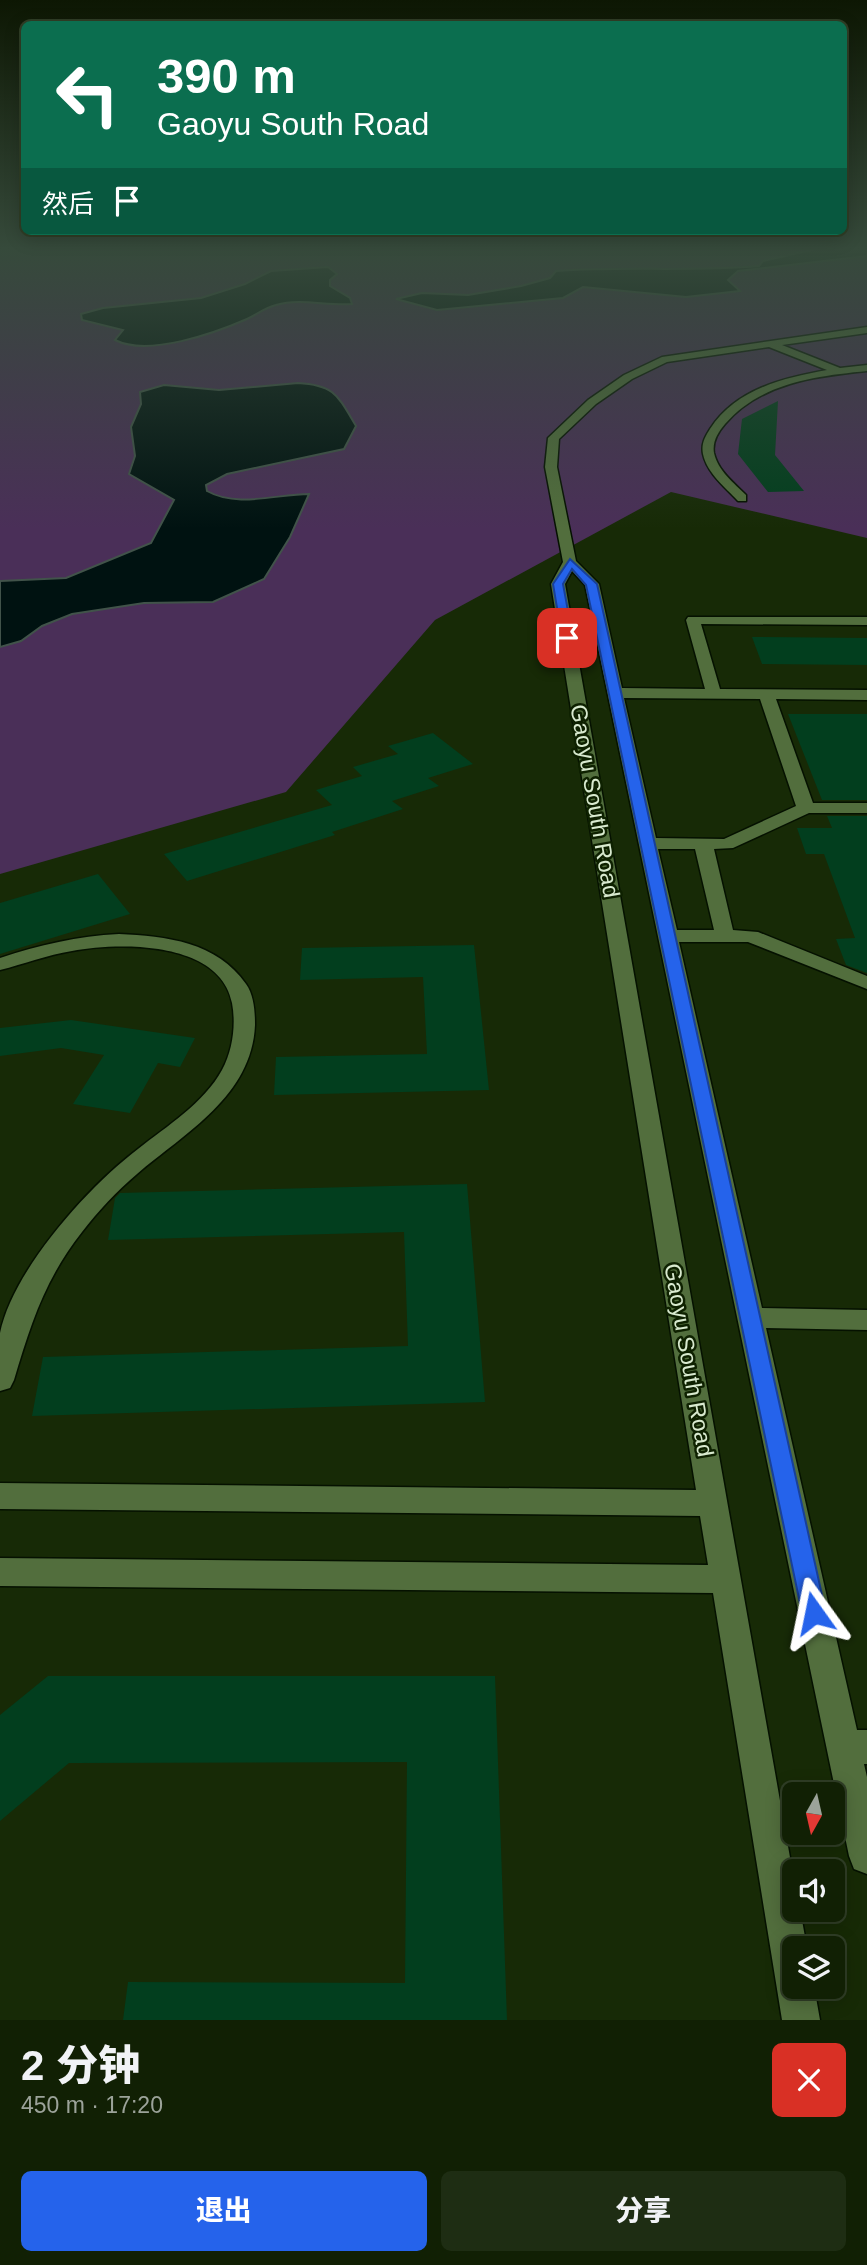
<!DOCTYPE html>
<html lang="zh">
<meta charset="utf-8">
<style>
:root{--surface:#112004;--page:#1e2d13;--text:#f1f3f6;--muted:#9ca39a;--line:#303e26;--accent:#2563eb}
body{margin:0;font-family:Helvetica,"Noto Sans SC",sans-serif;background:var(--page);color:var(--text);height:100vh;display:flex;flex-direction:column;font-size:26px;white-space:nowrap}
*{box-sizing:border-box;margin:0}
p{font-size:23px;color:var(--muted)}
.icon{flex:none;width:38px;height:38px;fill:none;stroke:currentColor;stroke-width:2;stroke-linecap:round;stroke-linejoin:round}
.map{position:relative;height:2020px;overflow:hidden}
.panel{display:flex;flex-direction:column;background:var(--surface);flex:1}
.panel>*{flex:none}
.top-card{position:absolute;left:21px;top:21px;width:826px;height:214px;border-radius:10px;box-shadow:0 4px 18px #0003,0 0 0 2px var(--line);background:#0b6e4f;color:#fff;overflow:hidden}
.needle{width:46px;rotate:188deg}
.tools{position:absolute;left:782px;top:1782px;display:grid;gap:14px}
.tools a{display:grid;place-items:center;width:63px;height:63px;border-radius:10px;background:var(--surface);box-shadow:0 4px 18px #0003,0 0 0 2px var(--line);font-size:35px}
.pin{position:absolute;display:grid;place-items:center;width:60px;height:60px;color:#fff;margin:-30px;border-radius:14px;box-shadow:0 4px 10px #0006}
.me{position:absolute;width:77px;margin:-38px;rotate:348deg;stroke-linejoin:round;filter:drop-shadow(0 0 5px #0008)}
.turn{display:flex;align-items:center;gap:24px;height:147px;padding:0 21px;font-size:32px}
.turn .icon{width:91px;height:91px;stroke-width:2.5}
.turn b{display:block;font-size:49px;line-height:60px}
.then{display:flex;align-items:center;height:66px;padding:0 21px;background:#0003;gap:14px;font-size:26px}
.round{display:grid;place-items:center;flex:none;width:74px;height:74px;border-radius:10px;background:var(--page)}
.headline{display:flex;align-items:center;justify-content:space-between;height:119px;padding:0 21px}
h1{font-size:42px;font-weight:800;line-height:52px}
.cta{display:flex;gap:14px;margin-top:auto;padding:14px 21px}
.cta a{flex:1;height:80px;border-radius:10px;background:var(--accent);color:#fff;font-size:28px;font-weight:800;line-height:80px;text-align:center}
.cta a+a{background:var(--page);color:var(--text)}
.map>svg:first-child{display:block}
</style>
<div class="map">
<svg width="867" height="2020" viewBox="0 0 867 2020">
<rect width="100%" height="100%" fill="#172a06"/>
<path fill="#4a2f58" d="M0 246H867V538L671 492 435 620 286 792 0 874Z"/>
<g fill="#001211" stroke="#41534a" stroke-width="2">
<path d="M829 246H867V256L738 271 728 280 740 291 686 297 583 287 563 298 437 310 396 299 422 293 468 295 521 286 550 278 556 271C624 266 691 272 759 266L763 261Z"/>
<path d="M328 267 337 274 330 280V286L350 298 352 304C326 306 301 298 276 305 264 308 258 314 247 319 215 333 148 357 115 340L123 330 82 320 81 314 103 308 201 298 245 284 271 271Z"/>
<path d="M298 383C335 385 338 396 356 426L344 449 227 474 206 485 207 491C237 508 277 494 309 494L290 537 264 579 213 602 144 603 72 614 42 626 21 641 0 647V581L66 578 151 543 174 500 129 474 135 456 131 427 141 404 140 392 164 385 219 390Z"/>
</g>
<g fill="#023e1e">
<path d="M778 401 775 455 804 491 768 492 738 454 742 419Z"/>
<path d="M752 637 867 638V665L762 664Z"/>
<path d="M788 714H867V800H822Z"/>
<path d="M433 733 473 764 428 778 439 786 392 801 403 809 332 832 335 835 187 881 164 854 332 805 316 790 362 776 353 767 398 754 388 746Z"/>
<path d="M827 816H867V973L846 965 836 939 855 938 824 854H806L797 828H832Z"/>
<path d="M98 874 130 914 0 954V903Z"/>
<path d="M474 945 489 1090 274 1095 276 1057 427 1054 423 977 300 980 302 948Z"/>
<path d="M71 1020 195 1038 180 1067 158 1063 130 1113 73 1104 104 1055 61 1048 0 1056V1028Z"/>
<path d="M467 1184 485 1402 32 1416 43 1357 408 1346 404 1232 108 1240 115 1198 120 1193Z"/>
<path d="M48 1676H495L507 2020H123L128 1982 405 1983 407 1762 69 1763 0 1821V1715Z"/>
</g>
<g fill="none" stroke-linecap="round" stroke-linejoin="round">
<g stroke="#051100" stroke-width="3">
<g id="minor">
<path d="M867 327V333L782 345 840 368 867 365V371C816 376 760 383 725 424 718 432 712 442 714 453 718 471 734 483 746 495V501H738C725 487 707 473 703 454 701 444 705 437 710 429 736 389 783 378 827 370L769 347 667 362 632 379 596 404 559 439 557 467 576 561 599 584 622 688 705 689 686 620 688 617H867V625L701 624 720 689 867 690V700L776 699 813 803H867V813H809L733 848 714 849 733 930 758 932 867 976V989L748 942H679L762 1308 867 1310V1330L766 1328 857 1730H867V1764H864L867 1777V1874L854 1869 849 1856 585 585 572 571 565 584 794 1880V1909H800L807 1948H794V1986H814L820 2020H782L713 1593 0 1586V1558L708 1565 700 1516 0 1509V1483L696 1490 551 584 563 562 545 467 548 438 588 400 624 375 662 357ZM624 698 760 699 796 806 724 839 656 838ZM658 849H695L714 930H677Z"/>
<path d="M119 934C166 936 217 942 246 984 254 995 255 1012 255 1025 252 1096 185 1133 137 1174 117 1191 98 1211 82 1232 45 1279 31 1323 14 1380L10 1388 0 1391C0 1373 0 1351 0 1333 13 1270 88 1187 138 1149 167 1126 204 1103 222 1070 233 1050 236 1024 232 1003 220 941 120 942 72 951 47 955 24 964 0 970V958C39 945 78 936 119 934Z"/>
</g>
</g>
<use href="#minor" fill="#526e3d" fill-rule="evenodd"/>
</g>
<linearGradient id="sky" x2="0" y2="1"><stop stop-color="#0d1703"/><stop offset="0.47" stop-color="#364a3b"/><stop offset="1" stop-color="#364a3b" stop-opacity="0"/></linearGradient>
<rect width="867" height="529" fill="url(#sky)"/>
<path fill="#2563eb" stroke="#184099" stroke-width="2" d="M570 559 597 584 826 1613 823 1621 814 1624 806 1621 802 1613 586 585 572 569 563 584 573 638 567 641 562 638 553 584Z"/>
<g text-anchor="middle" dominant-baseline="central" stroke-width="5" stroke-linejoin="round" paint-order="stroke">
<g font-size="23" fill="#d9eacf" stroke="#0e2100">
<text transform="translate(595 801) rotate(80)">Gaoyu South Road</text>
<text transform="translate(689 1360) rotate(80)">Gaoyu South Road</text>
</g>
</g>
</svg>
<div class="tools">
<a><svg class="needle" viewBox="-14 -14 28 28"><path d="M0-13l5 13h-10z" fill="#e53935"/><path d="M0 13l5-13h-10z" fill="#9ca39a"/></svg></a>
<a><svg class="icon" aria-label="sound" viewBox="0 0 24 24"><path d="M4 9h4l5-4v14l-5-4H4zM17 9q2 3 0 6"/></svg></a>
<a><svg class="icon" aria-label="layers" viewBox="0 0 24 24"><path d="M12 4l9 5-9 5-9-5zM3 14l9 5 9-5"/></svg></a>
</div>
<div class="pin" style="left:567px;top:638px;background:#d93025"><svg class="icon" aria-label="arrive" viewBox="0 0 24 24"><path d="M6 21V4h12l-3 4 3 4H6"/></svg></div>
<svg class="me" style="left:814px;top:1613px" viewBox="-20 -20 40 40"><path d="M0-17L14 15 0 8-14 15z" fill="#2563eb" stroke="#fff" stroke-width="4"/></svg>
<div class="top-card">
<div class="turn"><svg class="icon" aria-label="left" viewBox="0 0 24 24"><path d="M17 20v-9H6M10 6l-5 5 5 5"/></svg><div><b>390 m</b>Gaoyu South Road</div></div>
<div class="then">然后<svg class="icon" aria-label="arrive" viewBox="0 0 24 24"><path d="M6 21V4h12l-3 4 3 4H6"/></svg></div>
</div>
</div>
<section class="panel">
<div class="headline"><div><h1>2 分钟</h1><p>450 m · 17:20</p></div><a class="round" style="background:#d93025;color:#fff"><svg class="icon" aria-label="close" viewBox="0 0 24 24"><path d="M6 6l12 12M18 6L6 18"/></svg></a></div>
<div class="cta"><a>退出</a><a>分享</a></div>
</section>
